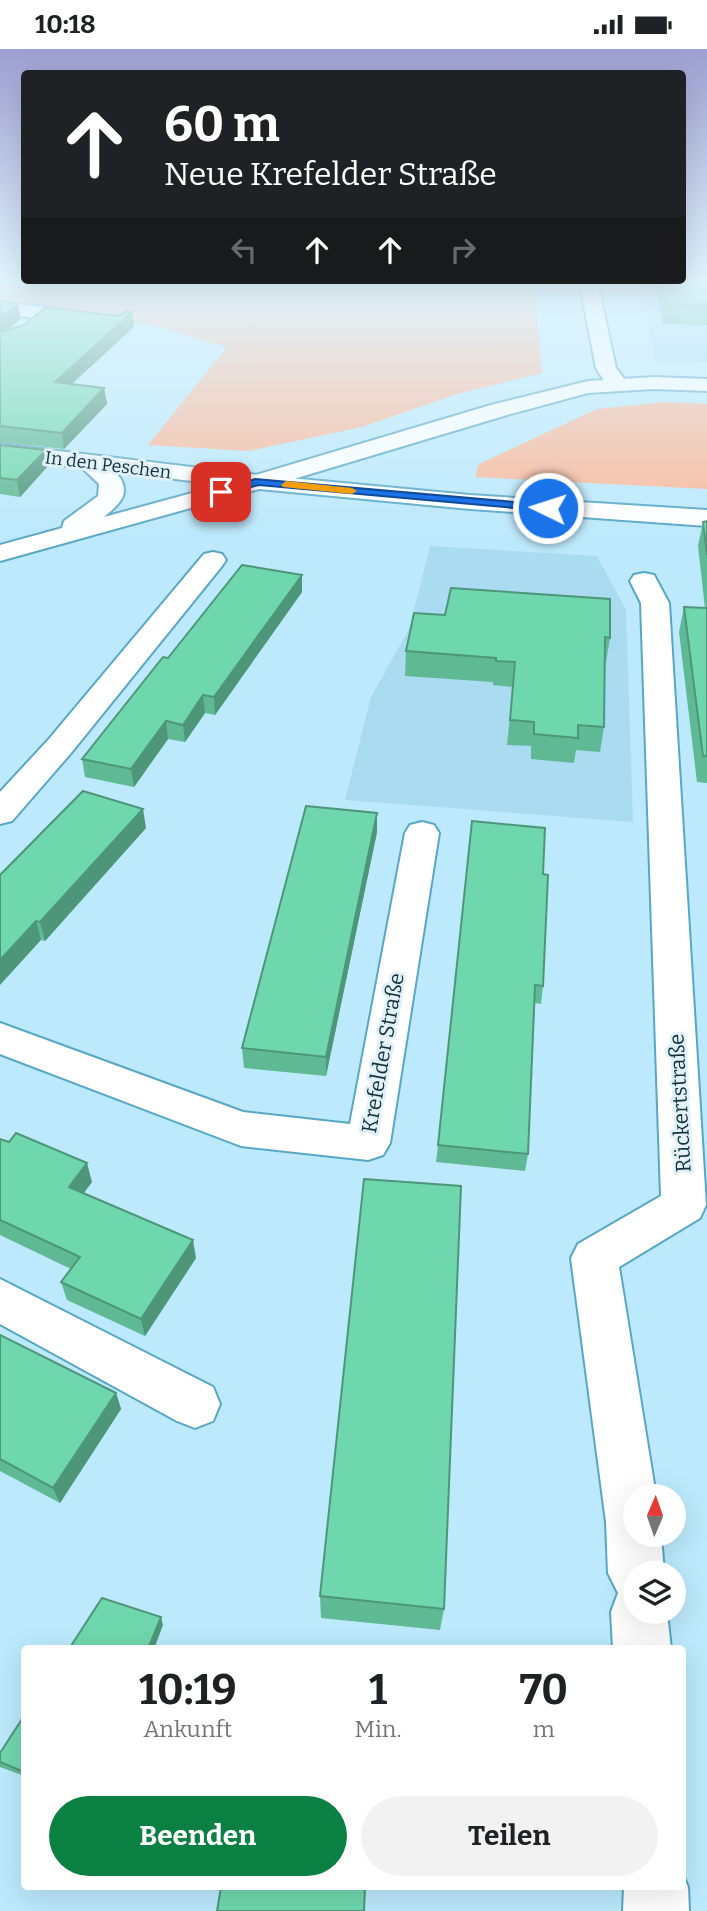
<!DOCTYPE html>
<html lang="de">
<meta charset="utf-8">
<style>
:root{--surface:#fff;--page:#f2f2f2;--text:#202124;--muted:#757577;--accent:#0b8043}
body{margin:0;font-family:Bitter,serif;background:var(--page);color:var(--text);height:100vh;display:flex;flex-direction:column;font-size:26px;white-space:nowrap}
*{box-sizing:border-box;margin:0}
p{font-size:23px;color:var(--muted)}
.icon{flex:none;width:38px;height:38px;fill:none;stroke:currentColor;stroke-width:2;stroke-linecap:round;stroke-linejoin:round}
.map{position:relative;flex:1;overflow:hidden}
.side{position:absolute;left:21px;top:1596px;width:665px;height:245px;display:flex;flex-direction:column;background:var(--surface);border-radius:7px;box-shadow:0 7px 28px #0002}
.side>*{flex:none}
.top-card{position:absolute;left:21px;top:21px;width:665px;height:214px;border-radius:7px;box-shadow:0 7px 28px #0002;background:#202124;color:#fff;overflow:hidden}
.needle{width:46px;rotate:2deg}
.tools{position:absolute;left:623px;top:1435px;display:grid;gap:14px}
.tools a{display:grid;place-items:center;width:63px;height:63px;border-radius:50%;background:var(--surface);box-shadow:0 7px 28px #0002;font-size:35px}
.pin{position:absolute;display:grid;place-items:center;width:60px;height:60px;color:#fff;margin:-30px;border-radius:14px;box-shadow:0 4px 10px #0006}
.me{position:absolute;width:77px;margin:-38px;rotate:274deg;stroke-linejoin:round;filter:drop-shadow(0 0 5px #0008)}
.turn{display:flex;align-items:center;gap:24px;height:147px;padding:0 28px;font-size:32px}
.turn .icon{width:91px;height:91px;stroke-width:2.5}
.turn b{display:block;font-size:49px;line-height:60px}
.lanes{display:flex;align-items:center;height:66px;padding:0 28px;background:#0003;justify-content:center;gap:35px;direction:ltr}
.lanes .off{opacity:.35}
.eta{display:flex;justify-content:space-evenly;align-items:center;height:119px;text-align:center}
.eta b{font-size:42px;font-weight:700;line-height:49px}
.cta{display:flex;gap:14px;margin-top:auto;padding:14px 28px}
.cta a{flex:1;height:80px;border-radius:42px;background:var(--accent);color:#fff;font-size:28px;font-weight:700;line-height:80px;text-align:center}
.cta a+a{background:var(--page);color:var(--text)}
.status{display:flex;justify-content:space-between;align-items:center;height:49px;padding:0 35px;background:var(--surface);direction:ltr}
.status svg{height:19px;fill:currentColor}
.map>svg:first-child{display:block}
</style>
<div class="status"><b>10:18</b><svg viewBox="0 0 49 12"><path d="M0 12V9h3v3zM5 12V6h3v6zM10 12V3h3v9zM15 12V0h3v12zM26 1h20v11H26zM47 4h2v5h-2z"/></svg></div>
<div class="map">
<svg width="707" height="1862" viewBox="0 0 707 1862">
<rect width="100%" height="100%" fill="#bce9fc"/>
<g fill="#aadbf1">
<path d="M637 231H707V313L656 312Z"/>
<path d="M430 497 597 507 626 561 633 773 345 751 371 648 409 580Z"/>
</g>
<g fill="#fbb899">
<path d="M0 231H534L542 324 457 345 362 378 248 402 148 396 227 298 150 275 0 256Z"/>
<path d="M665 353 707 355V440L475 428 479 415 597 360Z"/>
</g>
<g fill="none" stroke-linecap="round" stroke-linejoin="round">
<g stroke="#58a7c5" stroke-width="4">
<g id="minor">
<path d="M579 231H597L616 319 628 335 625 340H609L596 319Z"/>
<path d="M2 253 44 258 54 264 44 270 2 265Z"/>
<path d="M0 395 258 426 267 428 270 433 267 438 258 440 0 409Z"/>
<path d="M213 503 222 505 226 511 222 517 71 704 12 772 0 775V743L49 690 204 505Z"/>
<path d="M644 524 654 526 669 554 706 1156 700 1169 619 1218 656 1447H635V1486H661L664 1524H635V1563H667L671 1600H613L611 1563 618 1544 608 1524 606 1473 571 1209 578 1195 661 1147 641 554 630 532 634 526Z"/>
<path d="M422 773 434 776 439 784 390 1094 383 1106 368 1111 241 1097 0 1005V974L243 1063 350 1075 405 784 410 776Z"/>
<path d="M0 1230 213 1338 220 1355 213 1372 195 1379 177 1372 0 1275Z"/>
<path d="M682 1824 688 1838 689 1862H623L624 1838H682Z"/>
</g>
</g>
<g stroke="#58a7c5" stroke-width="4">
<path id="tertiary" d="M654 328 707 330V342L654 340 588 344 507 366 267 438 258 440 249 438 246 433 249 428 491 356 588 332Z"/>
</g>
<g stroke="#58a7c5" stroke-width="4">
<path id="secondary" d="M90 408C103 411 125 426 124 442 124 452 111 462 104 468L258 426 470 446 707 461V477L470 460 259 440 0 512V496L62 479 64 472 98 447 99 435 78 415 82 410Z"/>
</g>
<use href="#minor" fill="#fff" fill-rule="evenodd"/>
<use href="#tertiary" fill="#fff" fill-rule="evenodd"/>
<use href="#secondary" fill="#fff" fill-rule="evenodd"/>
</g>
<g fill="#5fb995">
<path d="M654 231H707V276L663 275Z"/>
<path d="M134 278 72 335 104 339 107 355 64 400 0 393V283Z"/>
<path d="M0 396 48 417 20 448 0 445Z"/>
<path d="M707 472V734L697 733 679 583 684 558 705 559 698 497 703 473Z"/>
<path d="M302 526V543L215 666 205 664 185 693 168 690 134 738 85 728 82 710 168 609Z"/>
<path d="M414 564 610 589 606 613H605L604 678 600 703 576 701 574 714 531 710V697L507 696 513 638 493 636V633L405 627 406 602Z"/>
<path d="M146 779 45 892 41 891 0 826Z"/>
<path d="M377 783 326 1027 244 1019 242 999Z"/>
<path d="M543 825V937L541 955 535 954 528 1105 525 1122 436 1113 438 1096Z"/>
<path d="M0 1090 92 1133 84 1144 196 1209 145 1287 67 1251 61 1233 71 1220 0 1186Z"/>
<path d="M0 1286 116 1344 121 1360 60 1454 0 1422Z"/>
<path d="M320 1547 444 1560 440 1581 321 1569Z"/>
<path d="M24 1667V1727L0 1718V1704Z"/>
</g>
<g fill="#4e9679">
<path d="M18 255 21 270 10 279 0 282V266Z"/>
<path d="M132 263 134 278 57 348 55 333Z"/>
<path d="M104 339 107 355 64 400 62 384Z"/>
<path d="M46 401 48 417 20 448 17 431Z"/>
<path d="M302 526V543L215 666 214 648Z"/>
<path d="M203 646 205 664 185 693 183 676Z"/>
<path d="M166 672 168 690 134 738 131 720Z"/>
<path d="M143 760 146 779 45 892 40 873Z"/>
<path d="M377 764V783L326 1027V1008Z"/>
<path d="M36 872 41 891 0 936V911Z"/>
<path d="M87 1114 92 1133 74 1156 69 1138Z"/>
<path d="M193 1191 196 1209 145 1287 141 1270Z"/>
<path d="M116 1344 121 1360 60 1454 53 1439Z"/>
<path d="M161 1568 163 1576 154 1600H148Z"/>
</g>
<g fill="#6fd7ad" stroke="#4e9679" stroke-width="2">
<path d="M661 231H707V256L666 255Z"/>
<path d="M0 252 18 255 7 264 0 266Z"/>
<path d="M46 258 118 267 126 262 132 263 55 333 104 339 62 384 0 377V283L24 276Z"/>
<path d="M0 396 46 401 17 431 0 429Z"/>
<path d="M707 472V506L703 473Z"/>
<path d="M242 516 302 526 214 648 203 646 183 676 166 672 131 720 82 710 163 608 168 609Z"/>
<path d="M451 539 610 550V589L605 588 604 678 578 676V689L534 685V673L510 671 515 613 496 612V609L406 602 414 564 445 566Z"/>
<path d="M684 558 707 559V707H703Z"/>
<path d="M83 742 143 760 40 873 36 872 0 911V826Z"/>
<path d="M306 757 377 764 326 1008 242 999Z"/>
<path d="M472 772 545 779 543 825 548 826 543 937 535 936 528 1105 438 1096Z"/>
<path d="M16 1084 87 1114 69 1138 193 1191 141 1270 61 1233 80 1208 0 1171V1090L9 1093Z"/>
<path d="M364 1130 461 1137 444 1560 320 1547Z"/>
<path d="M0 1286 116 1344 53 1439 0 1410Z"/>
<path d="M102 1549 161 1568 148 1600H69Z"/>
<path d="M24 1667V1723L0 1713V1704Z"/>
<path d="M221 1838H365L364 1862H217Z"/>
</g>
<linearGradient id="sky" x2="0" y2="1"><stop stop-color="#9e9fd1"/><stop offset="0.47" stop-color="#e1f5fe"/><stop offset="1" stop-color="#e1f5fe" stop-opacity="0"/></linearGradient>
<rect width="707" height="492" fill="url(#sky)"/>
<path fill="#1a73e8" stroke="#114b97" stroke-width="2" d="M255 430 548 456 553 459 548 462 259 436 221 446 216 443Z"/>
<path fill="#f59e0b" d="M286 432 352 439 357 442 352 445 283 438 281 436Z"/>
<g text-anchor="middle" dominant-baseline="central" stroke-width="6" stroke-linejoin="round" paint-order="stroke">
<g font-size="18" fill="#11333f" stroke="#e2f1f7">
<text transform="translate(108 416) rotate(7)">In den Peschen</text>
</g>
<g font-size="21" fill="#11333f" stroke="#e2f1f7">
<text transform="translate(383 1004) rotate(-80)">Krefelder Straße</text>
<text transform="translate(680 1054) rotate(-93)">Rückertstraße</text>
</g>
</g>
</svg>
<div class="tools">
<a><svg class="needle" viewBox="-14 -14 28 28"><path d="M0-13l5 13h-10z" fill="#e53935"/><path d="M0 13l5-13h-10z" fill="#757577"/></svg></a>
<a><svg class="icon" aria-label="layers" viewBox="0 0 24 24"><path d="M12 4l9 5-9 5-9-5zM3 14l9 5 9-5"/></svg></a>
</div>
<div class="pin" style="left:221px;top:443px;background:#d93025"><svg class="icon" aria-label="arrive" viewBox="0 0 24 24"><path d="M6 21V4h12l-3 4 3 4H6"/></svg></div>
<svg class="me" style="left:548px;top:459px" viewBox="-20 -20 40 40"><circle r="17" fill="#1a73e8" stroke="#fff" stroke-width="3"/><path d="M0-11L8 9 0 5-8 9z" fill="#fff"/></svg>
<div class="top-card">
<div class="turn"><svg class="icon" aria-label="ahead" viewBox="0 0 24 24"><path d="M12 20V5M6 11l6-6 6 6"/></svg><div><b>60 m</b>Neue Krefelder Straße</div></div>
<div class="lanes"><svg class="icon off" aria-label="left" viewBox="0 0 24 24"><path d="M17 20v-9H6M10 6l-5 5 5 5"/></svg><svg class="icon" aria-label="ahead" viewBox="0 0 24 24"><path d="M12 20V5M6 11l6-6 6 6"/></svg><svg class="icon" aria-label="ahead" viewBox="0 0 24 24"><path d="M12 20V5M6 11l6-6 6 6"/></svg><svg class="icon off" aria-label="right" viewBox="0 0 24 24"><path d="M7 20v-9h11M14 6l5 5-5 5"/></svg></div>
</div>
<section class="side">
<div class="eta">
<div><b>10:19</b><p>Ankunft</p></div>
<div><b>1</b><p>Min.</p></div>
<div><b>70</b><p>m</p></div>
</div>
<div class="cta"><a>Beenden</a><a>Teilen</a></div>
</section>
</div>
